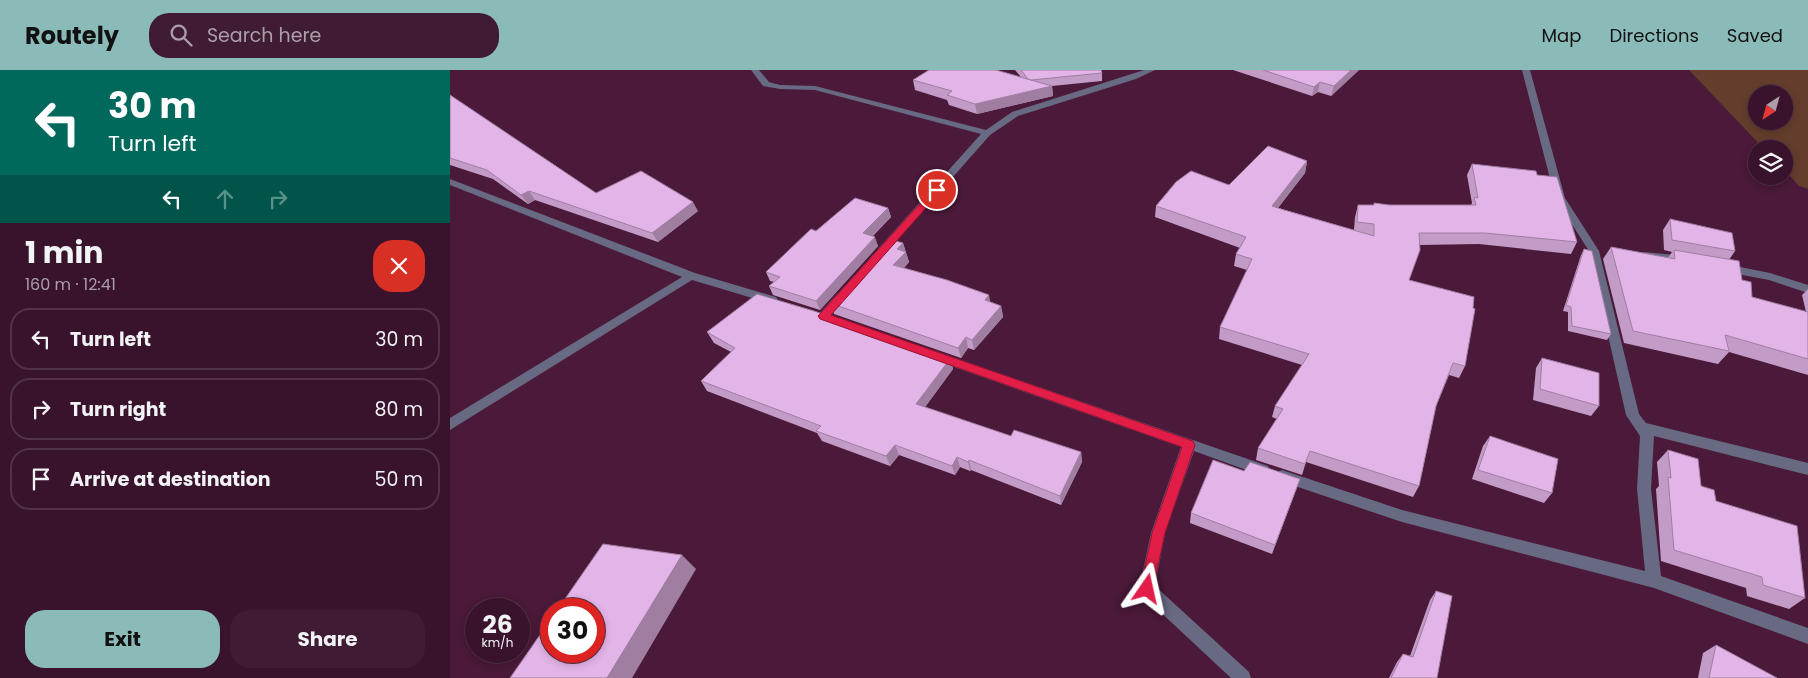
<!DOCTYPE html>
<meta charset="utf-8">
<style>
:root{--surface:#38132b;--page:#3f1c33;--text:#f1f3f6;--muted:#ab9ea9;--line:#523247;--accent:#8bbbb9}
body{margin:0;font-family:Poppins,sans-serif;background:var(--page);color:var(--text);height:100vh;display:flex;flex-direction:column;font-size:19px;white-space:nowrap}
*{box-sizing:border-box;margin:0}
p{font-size:16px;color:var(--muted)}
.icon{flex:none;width:28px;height:28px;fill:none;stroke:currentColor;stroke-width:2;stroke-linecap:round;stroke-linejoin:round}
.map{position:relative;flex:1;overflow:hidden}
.side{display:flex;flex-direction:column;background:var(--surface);width:450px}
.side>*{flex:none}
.top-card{background:#00695c;color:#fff;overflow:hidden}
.needle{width:32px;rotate:216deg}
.controls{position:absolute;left:1298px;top:15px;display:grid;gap:10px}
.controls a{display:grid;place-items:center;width:45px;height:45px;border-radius:50%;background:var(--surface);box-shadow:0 2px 8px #0003,0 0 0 1px var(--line);font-size:25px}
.speed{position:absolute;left:15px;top:528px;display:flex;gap:10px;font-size:25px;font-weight:700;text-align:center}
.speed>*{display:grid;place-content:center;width:65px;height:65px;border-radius:50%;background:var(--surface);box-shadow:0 2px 8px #0003,0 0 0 1px var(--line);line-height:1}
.speed small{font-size:12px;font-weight:400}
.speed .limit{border:8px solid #d22;background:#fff;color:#111}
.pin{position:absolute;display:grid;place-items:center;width:42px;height:42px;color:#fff;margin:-21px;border:2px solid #fff;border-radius:50%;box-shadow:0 1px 5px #0007}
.me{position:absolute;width:55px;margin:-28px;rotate:11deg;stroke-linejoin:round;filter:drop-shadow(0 0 4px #0008)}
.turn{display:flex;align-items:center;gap:18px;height:105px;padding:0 25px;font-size:22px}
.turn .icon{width:65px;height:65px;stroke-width:2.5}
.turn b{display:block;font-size:35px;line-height:42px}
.lanes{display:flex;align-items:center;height:48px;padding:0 25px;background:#0003;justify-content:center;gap:25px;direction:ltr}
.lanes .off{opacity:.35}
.round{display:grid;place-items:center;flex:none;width:52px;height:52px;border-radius:20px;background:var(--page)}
.overview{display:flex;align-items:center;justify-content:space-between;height:85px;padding:0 25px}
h1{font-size:30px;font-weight:700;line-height:38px}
.button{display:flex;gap:10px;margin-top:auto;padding:10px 25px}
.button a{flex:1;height:58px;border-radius:20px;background:var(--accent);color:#111;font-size:20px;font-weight:700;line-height:58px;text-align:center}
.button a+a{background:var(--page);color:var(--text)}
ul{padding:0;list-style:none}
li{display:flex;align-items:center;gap:15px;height:62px;margin:0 10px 8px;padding:0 15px;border:2px solid var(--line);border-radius:20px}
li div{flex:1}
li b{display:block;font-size:19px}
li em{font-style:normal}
header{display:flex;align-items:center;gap:30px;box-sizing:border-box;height:70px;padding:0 25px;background:var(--accent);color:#111}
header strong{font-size:24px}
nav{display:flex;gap:28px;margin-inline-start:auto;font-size:18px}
.search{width:350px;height:45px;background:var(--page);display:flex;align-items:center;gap:12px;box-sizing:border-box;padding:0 18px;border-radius:20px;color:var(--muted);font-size:19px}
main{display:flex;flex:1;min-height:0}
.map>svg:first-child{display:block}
</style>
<header>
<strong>Routely</strong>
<div class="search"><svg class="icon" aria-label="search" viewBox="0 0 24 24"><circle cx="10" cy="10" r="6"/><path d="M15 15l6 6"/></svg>Search here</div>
<nav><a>Map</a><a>Directions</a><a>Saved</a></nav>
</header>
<main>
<section class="side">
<div class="top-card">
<div class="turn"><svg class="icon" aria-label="left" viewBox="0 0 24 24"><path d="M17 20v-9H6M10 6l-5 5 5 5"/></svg><div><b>30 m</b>Turn left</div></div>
<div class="lanes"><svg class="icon" aria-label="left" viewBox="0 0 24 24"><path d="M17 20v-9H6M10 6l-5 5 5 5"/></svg><svg class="icon off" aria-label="ahead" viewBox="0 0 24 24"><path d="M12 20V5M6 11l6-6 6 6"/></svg><svg class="icon off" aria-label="right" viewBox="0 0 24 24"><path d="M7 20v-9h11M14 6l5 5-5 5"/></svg></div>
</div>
<div class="overview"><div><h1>1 min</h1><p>160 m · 12:41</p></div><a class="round" style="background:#d93025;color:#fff"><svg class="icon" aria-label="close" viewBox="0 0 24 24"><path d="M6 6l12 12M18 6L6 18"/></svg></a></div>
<ul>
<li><svg class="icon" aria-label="left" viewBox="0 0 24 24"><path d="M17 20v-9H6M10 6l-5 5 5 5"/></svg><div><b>Turn left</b></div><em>30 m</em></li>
<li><svg class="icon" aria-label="right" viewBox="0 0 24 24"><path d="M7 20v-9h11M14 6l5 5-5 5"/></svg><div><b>Turn right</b></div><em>80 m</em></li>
<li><svg class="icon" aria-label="arrive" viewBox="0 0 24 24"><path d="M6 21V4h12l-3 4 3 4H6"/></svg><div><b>Arrive at destination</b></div><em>50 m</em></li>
</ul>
<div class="button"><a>Exit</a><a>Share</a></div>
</section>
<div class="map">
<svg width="1358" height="608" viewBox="0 0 1358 608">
<rect width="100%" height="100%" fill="#4b1939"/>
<path fill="#643d2c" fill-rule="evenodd" d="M1239 0H1358V119L1349 116 1334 99V79H1314ZM1306 24H1334V51H1306Z"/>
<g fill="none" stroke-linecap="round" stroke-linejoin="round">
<g fill="#686982" fill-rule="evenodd">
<path d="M301 0H309L319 12 330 15 365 16 536 60 562 42 694 0H705L686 9 568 46 540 65 436 183 432 184 427 181 428 179 531 64 365 20 330 19 313 16Z"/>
<path d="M1072 0H1080L1115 128 1149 181 1189 344 1196 353 1358 393V405L1204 366 1201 419 1211 506 1358 558V574L1204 518 952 452 827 410 825 406 827 402 832 400 952 440 1195 501 1187 419 1190 366 1176 345 1139 181 1105 128Z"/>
<path d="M0 109 245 203 326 227 328 230 322 234 242 210 0 360V348L232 207 0 115Z"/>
<path d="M1194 182 1236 186 1241 190 1236 194 1190 187 1189 185Z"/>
<path d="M1275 194 1320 203 1358 215V223L1319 210 1271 201 1270 198 1271 195Z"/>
<path d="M392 222 396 223 398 226 396 229 377 250H369L367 247 369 244 388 223Z"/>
<path d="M485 281 818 396 820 400 818 404 813 406 744 381 715 463 705 516 799 602 801 608H781L691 524 689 519 701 463 731 377 481 289 479 286 481 283Z"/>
</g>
</g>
<g fill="#c39bc7">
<path d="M565 0H651L652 3V11L602 16 603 26 527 44 499 35 497 30 465 20 463 10 571 7Z"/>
<path d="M783 0H909L881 26 868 22 862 26Z"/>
<path d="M0 25 146 123 248 141 208 172 85 130 78 134 43 109 0 95Z"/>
<path d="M857 91 855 103 828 138 904 160 905 147 908 135H924V133L939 135H1021L1022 133 1017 105 1022 94 1087 105 1127 172 1121 184 1029 174 969 175 959 210 1015 296 1009 308 999 305 986 336 969 416 963 427 856 392 852 405 806 390 808 378 827 349 822 347 825 336 852 295 769 269 770 257 797 200 784 196 786 184 790 178 705 147 706 136Z"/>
<path d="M438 138 441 147 423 166 428 176 370 240 323 225 319 216 324 212 320 211 316 202 366 161Z"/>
<path d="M1220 149 1285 181 1279 190 1302 227 1356 242 1352 225 1358 219V305L1279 282 1268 294 1174 273 1153 189 1161 177 1218 188 1222 182 1214 180 1213 160Z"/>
<path d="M453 173 459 192 454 198 551 236 553 247 524 280 518 278 511 288 384 244 380 233Z"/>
<path d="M1134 179 1161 264 1157 270 1118 261V242L1113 241 1131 185Z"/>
<path d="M257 262 500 289 503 299 475 337 561 366 631 382 632 392 611 435 521 400 520 401 510 397 505 405 449 385 440 396 372 371 367 363 257 321 251 311 281 282 264 273Z"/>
<path d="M1092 288 1149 336 1141 346 1083 330 1086 298Z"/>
<path d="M1040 366 1102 423 1094 433 1022 409 1033 376Z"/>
<path d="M1218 380 1266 431 1355 528 1339 539 1297 526 1296 518 1211 491 1206 419 1209 416 1207 392Z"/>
<path d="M794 401 850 409 822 484 740 453 741 443Z"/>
<path d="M986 521 987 608H939L947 592 953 584 960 586 980 530Z"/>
<path d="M1266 575 1327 608H1248L1253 583Z"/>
</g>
<g fill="#9f7ea2">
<path d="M901 0H909L881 26 884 16Z"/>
<path d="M870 12 868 22 862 26 864 17Z"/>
<path d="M602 16 603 26 527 44 525 34Z"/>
<path d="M857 91 855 103 820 148 822 136Z"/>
<path d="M79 121 85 130 78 134 71 125Z"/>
<path d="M243 132 248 141 208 172 202 163Z"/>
<path d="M438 138 441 147 416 172 413 163Z"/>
<path d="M425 167 428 176 370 240 366 231Z"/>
<path d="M453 173 459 192 447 206 443 195 447 179Z"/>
<path d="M539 225 541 236 535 230Z"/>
<path d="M551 236 553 247 524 280 522 270Z"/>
<path d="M516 267 518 278 511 288 508 278Z"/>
<path d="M500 289 503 299 470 344 466 334Z"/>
<path d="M445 375 449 385 440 396 436 386Z"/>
<path d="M631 382 632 392 611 435 610 426Z"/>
<path d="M507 387 510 397 505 405 502 396Z"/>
<path d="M519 390 521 400 520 401 518 392Z"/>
<path d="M232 485 246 499 182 608H157Z"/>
</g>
<g fill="#e3b4e7" stroke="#9f7ea2">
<path d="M479 0H546L602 16 525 34 497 25 502 21 463 10Z"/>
<path d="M571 0H651L652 3 581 10 578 9Z"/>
<path d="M813 0H901L884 16 870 12 864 17Z"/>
<path d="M0 25 146 123 191 101 243 132 202 163 79 121 71 125 37 100 0 88Z"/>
<path d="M818 76 857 91 822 136 834 140 924 166V154L907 152 908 135H924V133L939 135H1026L1024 127 1028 128 1022 94 1086 101 1087 105 1107 107 1127 172 1035 163H969L970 180 959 210 1024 227 1023 238 1025 239 1015 296 1003 293 986 336 969 416 860 381 855 394 808 378 833 339 825 336 859 284 770 257 802 189 786 184 796 167 706 136 726 112 741 101 779 115Z"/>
<path d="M405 128 438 138 413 163 425 167 366 231 319 216 330 207 316 202 361 159 366 161Z"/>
<path d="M1220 149 1282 163 1285 181 1222 170Z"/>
<path d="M438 169 453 173 447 179 456 182 443 195 497 210 539 225 535 230 551 236 522 270 516 267 508 278 380 233Z"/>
<path d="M1161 177 1225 189 1224 180 1289 191 1292 210 1301 212 1302 227 1358 242V289L1275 265 1279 281 1183 261Z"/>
<path d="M1134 179 1142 181 1161 264 1122 256 1121 237 1116 235Z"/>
<path d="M307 224 364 241 500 289 466 334 561 366 564 360 631 382 610 426 519 390 518 392 507 387 502 396 445 375 436 386 366 361 371 356 251 311 285 278 257 262Z"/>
<path d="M1092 288 1149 303V336L1090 319Z"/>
<path d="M1040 366 1108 389 1102 423 1028 400Z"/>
<path d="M1218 380 1248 389 1251 416 1264 420 1266 431 1347 456 1355 528 1313 515 1312 507 1224 480 1218 407 1221 408Z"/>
<path d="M763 390 794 401 800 392 850 409 825 475 741 443Z"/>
<path d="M153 474 232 485 157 608H60L101 549V581H144V539H108Z"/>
<path d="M986 521 1002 526 987 608H941L953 584 963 587Z"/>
<path d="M1266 575 1327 608H1259Z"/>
</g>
<path fill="#e11d48" stroke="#92132f" d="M487 117 491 120 490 122 381 245 743 371 745 375 715 463 702 524 697 526 692 524 690 519 702 463 732 377 370 249 368 246 484 118Z"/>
</svg>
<div class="controls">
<a><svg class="needle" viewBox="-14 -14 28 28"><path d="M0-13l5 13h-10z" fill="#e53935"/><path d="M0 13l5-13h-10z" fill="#ab9ea9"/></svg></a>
<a><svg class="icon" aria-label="layers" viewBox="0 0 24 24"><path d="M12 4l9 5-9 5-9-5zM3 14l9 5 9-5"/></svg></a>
</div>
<div class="speed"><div>26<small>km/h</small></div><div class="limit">30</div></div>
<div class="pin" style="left:487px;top:120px;background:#d93025"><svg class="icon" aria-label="arrive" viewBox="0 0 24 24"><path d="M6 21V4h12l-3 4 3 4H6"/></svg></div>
<svg class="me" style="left:697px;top:519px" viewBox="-20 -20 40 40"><path d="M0-17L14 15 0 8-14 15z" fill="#e11d48" stroke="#fff" stroke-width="4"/></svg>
</div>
</main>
